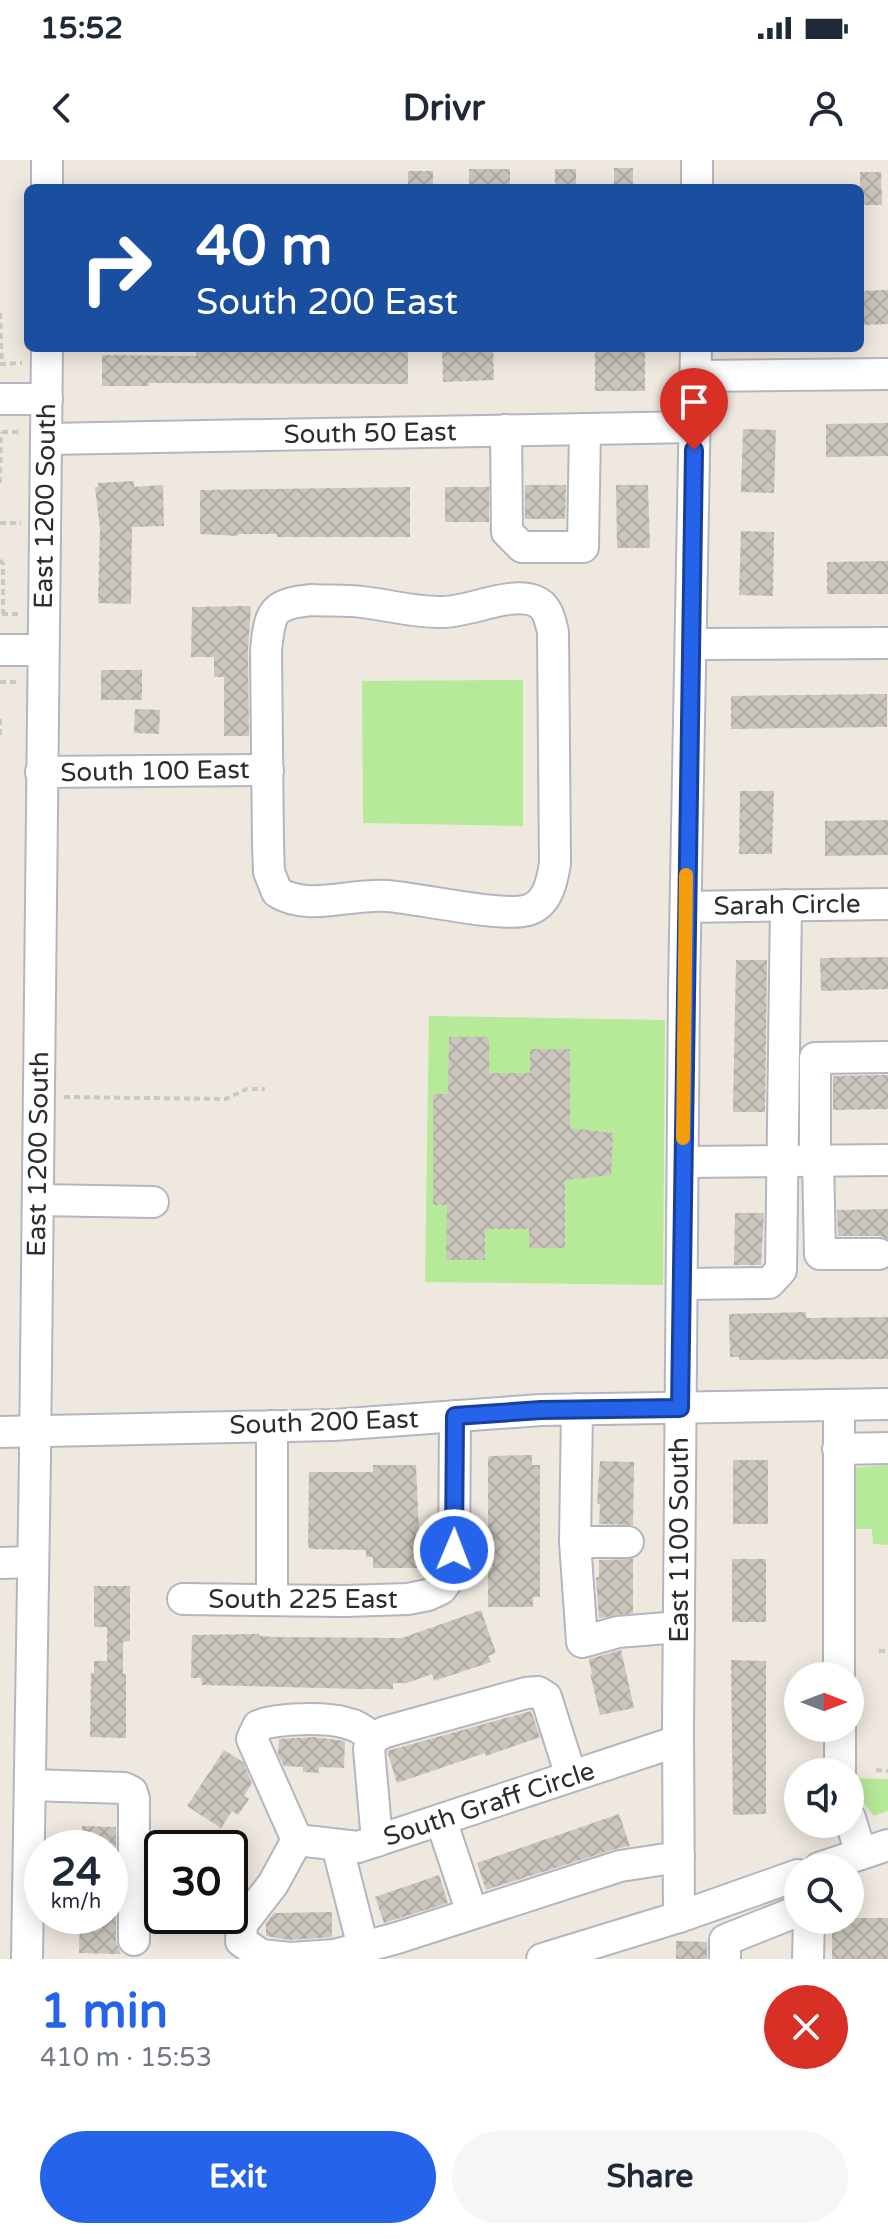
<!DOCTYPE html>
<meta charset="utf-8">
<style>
:root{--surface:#fff;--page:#f6f6f7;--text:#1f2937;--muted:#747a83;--accent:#2563eb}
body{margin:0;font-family:"Varela Round",sans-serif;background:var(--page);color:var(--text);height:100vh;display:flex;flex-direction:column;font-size:30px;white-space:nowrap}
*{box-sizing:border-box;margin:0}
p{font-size:26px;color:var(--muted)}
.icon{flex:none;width:44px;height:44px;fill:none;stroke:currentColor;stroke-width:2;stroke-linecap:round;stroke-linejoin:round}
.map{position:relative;height:1799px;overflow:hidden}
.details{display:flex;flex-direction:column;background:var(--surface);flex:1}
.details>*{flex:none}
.top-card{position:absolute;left:24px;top:24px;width:840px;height:168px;border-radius:12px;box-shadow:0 4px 20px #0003;background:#1a4fa0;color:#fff;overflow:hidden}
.needle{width:52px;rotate:90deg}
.controls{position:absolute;left:784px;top:1502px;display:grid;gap:16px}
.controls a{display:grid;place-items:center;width:80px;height:80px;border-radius:50%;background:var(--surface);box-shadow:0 4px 20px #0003;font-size:40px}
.speed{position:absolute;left:24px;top:1670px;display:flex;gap:16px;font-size:40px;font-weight:700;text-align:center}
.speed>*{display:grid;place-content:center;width:104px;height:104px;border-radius:50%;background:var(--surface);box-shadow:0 4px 20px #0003;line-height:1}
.speed small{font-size:20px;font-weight:400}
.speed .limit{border:4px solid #111;border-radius:12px;background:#fff;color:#111}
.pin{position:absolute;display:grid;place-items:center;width:68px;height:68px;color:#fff;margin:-82px -34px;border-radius:50% 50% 50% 0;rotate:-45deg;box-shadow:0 0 8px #0007}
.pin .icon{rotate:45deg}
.me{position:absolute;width:88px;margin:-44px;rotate:1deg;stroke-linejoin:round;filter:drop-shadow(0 0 6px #0008)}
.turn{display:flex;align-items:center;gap:28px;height:168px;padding:0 40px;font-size:36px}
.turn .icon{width:104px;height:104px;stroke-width:2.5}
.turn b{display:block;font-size:56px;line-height:68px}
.round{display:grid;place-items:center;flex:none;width:84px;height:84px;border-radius:42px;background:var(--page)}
.headline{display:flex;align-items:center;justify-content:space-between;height:136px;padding:0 40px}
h1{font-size:48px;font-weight:700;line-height:60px;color:var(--accent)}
.cta{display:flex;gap:16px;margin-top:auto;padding:16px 40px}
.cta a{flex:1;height:92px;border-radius:48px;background:var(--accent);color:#fff;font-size:32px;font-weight:700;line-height:92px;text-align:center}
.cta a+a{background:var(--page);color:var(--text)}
.status{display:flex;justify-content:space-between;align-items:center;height:56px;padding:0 40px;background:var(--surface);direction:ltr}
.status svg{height:22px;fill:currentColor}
header{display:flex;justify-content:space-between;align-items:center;height:104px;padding:0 40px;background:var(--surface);font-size:36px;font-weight:700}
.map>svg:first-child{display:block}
</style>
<div class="status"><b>15:52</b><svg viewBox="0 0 49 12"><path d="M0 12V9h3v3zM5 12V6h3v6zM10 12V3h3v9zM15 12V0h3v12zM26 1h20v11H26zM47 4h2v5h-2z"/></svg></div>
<header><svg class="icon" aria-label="back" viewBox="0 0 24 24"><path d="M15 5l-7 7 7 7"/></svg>Drivr<svg class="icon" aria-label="person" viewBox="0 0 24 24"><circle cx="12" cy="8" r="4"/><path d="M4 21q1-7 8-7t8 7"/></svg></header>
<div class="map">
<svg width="888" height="1799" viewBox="0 0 888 1799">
<defs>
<pattern id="building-cross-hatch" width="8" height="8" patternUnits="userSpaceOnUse" patternTransform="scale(2)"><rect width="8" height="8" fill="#cbc6bd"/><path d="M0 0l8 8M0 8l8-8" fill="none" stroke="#afaaa3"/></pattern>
</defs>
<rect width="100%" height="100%" fill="#efe8df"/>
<g fill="#b6e998">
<path d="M523 520V666L363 663 362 521Z"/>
<path d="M429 856 665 860 663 1125 425 1122Z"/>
<path d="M888 1305V1385L873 1384 872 1369H851V1308Z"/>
<path d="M853 1618 888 1619V1651L874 1656 861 1639Z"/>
</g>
<g fill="url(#building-cross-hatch)">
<rect x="614" y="8" width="19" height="20"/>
<rect x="469" y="9" width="41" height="19"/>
<rect x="555" y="9" width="21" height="19"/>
<rect x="408" y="11" width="25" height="17"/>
<path d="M860 12H881L882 45H860Z"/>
<path d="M888 130V164L860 165V131Z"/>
<path d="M300 188H408V224L149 223V226H102V195L196 196V192H300Z"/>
<path d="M442 188H493L494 220 443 222Z"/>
<rect x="595" y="188" width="50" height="43"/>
<path d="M888 263V296L826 297V264Z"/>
<path d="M743 269 776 270 774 333 741 332Z"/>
<path d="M134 321V327L163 325 164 366 132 367 131 444 98 443 100 369 95 327H98V323Z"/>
<path d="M525 325H566L565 359H525Z"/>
<path d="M616 325H648L650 388H617Z"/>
<path d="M410 327V377H277V374H238V376L200 374V330Z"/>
<rect x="445" y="327" width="44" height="35"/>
<path d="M741 371 774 372 773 436 739 435Z"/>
<path d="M888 401V434H827V402Z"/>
<path d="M251 446 248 490 249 576H224V517H214V497H191L192 447Z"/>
<rect x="101" y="510" width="41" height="30"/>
<path d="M887 534V567L731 569V536Z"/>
<path d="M135 549 160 550 159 574 134 573Z"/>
<path d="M740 631H774L772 694H739Z"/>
<path d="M888 660V695L825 696V661Z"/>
<path d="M888 797V829L821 831 820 798Z"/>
<path d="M736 800H767L765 952H733Z"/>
<path d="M449 877H489V913H530V889H570V968L613 973 611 1015 565 1020V1088H529V1069H485V1100H446L447 1045H433V934H448Z"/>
<path d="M888 915V949L833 950V916Z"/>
<path d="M888 1049V1079L879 1076H838L837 1050Z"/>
<path d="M735 1053H764L761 1105H734Z"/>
<path d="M806 1152V1158L888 1157V1199L739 1200V1197H730L729 1154Z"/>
<path d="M532 1295V1305H540V1437H533V1447H488V1298L490 1296Z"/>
<rect x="733" y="1300" width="35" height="64"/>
<path d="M600 1301 634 1302 633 1365 599 1364 600 1344H597Z"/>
<path d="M373 1305H416L419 1373 417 1408H373V1397H366V1390L310 1389 308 1386 309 1312H373Z"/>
<path d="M633 1399V1453L599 1458 596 1417H599V1400Z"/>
<rect x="732" y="1399" width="34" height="63"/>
<path d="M94 1426H130V1481L123 1482V1514H126V1578L90 1577 91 1513H94V1501H107V1467H94Z"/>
<path d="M481 1450 496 1493 488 1496 491 1502 434 1521 432 1514 407 1523H393V1529H360L202 1525 201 1518H191L192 1475 259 1474V1476L276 1477 402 1478Z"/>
<path d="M621 1490 634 1548 600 1555 590 1514H592L589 1499Z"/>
<path d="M731 1500 766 1501V1654L733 1655Z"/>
<path d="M531 1551 540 1577 486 1596 485 1593 397 1623 387 1591Z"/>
<path d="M314 1577 345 1581 344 1608 319 1607V1613L303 1612V1607L284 1606 278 1594 279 1579Z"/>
<path d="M224 1590 243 1602 252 1623 244 1636 249 1639 238 1655 232 1651 221 1668 187 1646Z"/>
<path d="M619 1654 630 1686 615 1689 486 1730 477 1703Z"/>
<path d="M82 1666 116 1667V1688H82Z"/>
<path d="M230 1698 247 1728 230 1750Z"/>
<path d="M439 1715 448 1743 384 1763 375 1737Z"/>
<path d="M332 1752V1777L290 1780 266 1776V1763L274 1753Z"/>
<path d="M80 1756H116V1781L121 1794 79 1793Z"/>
<path d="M850 1758H888V1799H832V1760H850Z"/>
<path d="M676 1781 707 1782V1799H676Z"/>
</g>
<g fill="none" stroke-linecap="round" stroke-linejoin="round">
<g stroke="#b3b6c1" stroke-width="34">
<g id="minor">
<path d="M47 0V28"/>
<path d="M697 28V0"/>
<path d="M696 216 888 214"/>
<path d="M0 239H47"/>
<path d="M506 270 507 372 522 387H583L585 269"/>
<path d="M47 279 694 267"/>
<path d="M312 440C329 441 346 440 362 442 390 445 415 453 443 452 470 452 510 431 535 441 548 446 550 460 553 472L555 704C552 721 548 744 528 750 503 758 418 738 387 736 351 733 309 752 277 732L269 712 268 684 266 490C270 451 272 444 312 440Z"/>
<path d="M691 484 888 483"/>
<path d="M0 490H43"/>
<path d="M41 612 268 610"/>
<path d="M686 747 888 744"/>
<path d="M815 1001V898L888 897"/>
<path d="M818 1001 820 1094H879"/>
<path d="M683 1002 888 1000"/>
<path d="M38 1040 153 1042"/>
<path d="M682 1124 769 1123 781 1110 786 745"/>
<path d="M839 1245V1516"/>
<path d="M577 1249 575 1382 582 1482 618 1472 679 1467"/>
<path d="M272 1266V1440"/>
<path d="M0 1272 333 1265 541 1250 888 1244"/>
<path d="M838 1289 888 1288"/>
<path d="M575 1382H628"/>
<path d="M0 1403 33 1402"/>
<path d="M183 1439 345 1441 408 1439 428 1435 441 1429 451 1416 454 1406 455 1256"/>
<path d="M840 1568V1612"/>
<path d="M30 1625 124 1628 132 1632 134 1639V1780"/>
<path d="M850 1658 861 1694"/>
<path d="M441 1660 472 1753"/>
<path d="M297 1680 273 1724 242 1764 241 1781 261 1795 290 1798 335 1795 397 1778 620 1706 679 1697"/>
<path d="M297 1680 358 1687 678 1581"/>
<path d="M297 1680 252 1579 258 1566C276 1558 326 1557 346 1563 357 1565 365 1571 373 1578"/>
<path d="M377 1681 369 1589 373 1578 385 1572 526 1533 538 1532 546 1537 571 1616"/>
<path d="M337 1685 363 1787"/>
<path d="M819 1708 888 1685"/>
<path d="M679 1757 678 1569 684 829 696 188"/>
<path d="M27 1799 35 1297 47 188"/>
<path d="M542 1799 679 1757 798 1715"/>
<path d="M725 1799V1780L798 1751"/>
<path d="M808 1799 809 1760"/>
</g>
</g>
<g stroke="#c8c8c8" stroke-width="4" stroke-dasharray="6 4" stroke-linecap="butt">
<path d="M0 153 2 204"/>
<path d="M0 204 22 203"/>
<path d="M2 272H21"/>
<path d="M0 323 1 272"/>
<path d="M0 363H21"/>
<path d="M0 400 3 404V454"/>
<path d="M2 454H20"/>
<path d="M0 522H18"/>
<path d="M0 559V575"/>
<path d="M64 937 226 939 247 929H265"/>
<path d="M879 1491H888"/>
<path d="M876 1610 888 1611"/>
</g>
<use href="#minor" stroke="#fff" stroke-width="30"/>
</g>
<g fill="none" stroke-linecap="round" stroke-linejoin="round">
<g stroke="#184099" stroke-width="20">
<path id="route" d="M454 1390 455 1256 541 1250 680 1248 694 290"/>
</g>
<use href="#route" stroke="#2563eb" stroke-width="14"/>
<path stroke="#f59e0b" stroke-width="14" d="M683 978 686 715"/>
</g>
<g text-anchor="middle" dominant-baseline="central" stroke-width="6" stroke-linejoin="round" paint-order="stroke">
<g font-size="26" fill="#2d2d2d" stroke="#fff">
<text transform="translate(370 273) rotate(-1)">South 50 East</text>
<text transform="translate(45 346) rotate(-89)">East 1200 South</text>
<text transform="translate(155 611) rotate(-1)">South 100 East</text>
<text transform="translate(787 745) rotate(-1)">Sarah Circle</text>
<text transform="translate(38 994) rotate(-89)">East 1200 South</text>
<text transform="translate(324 1262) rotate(-2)">South 200 East</text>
<text transform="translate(679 1380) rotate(-90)">East 1100 South</text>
<text x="303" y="1439">South 225 East</text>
<text transform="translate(489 1644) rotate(-18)">South Graff Circle</text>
</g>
</g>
</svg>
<div class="controls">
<a><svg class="needle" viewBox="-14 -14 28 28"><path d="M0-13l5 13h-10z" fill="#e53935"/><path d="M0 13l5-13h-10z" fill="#747a83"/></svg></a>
<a><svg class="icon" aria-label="sound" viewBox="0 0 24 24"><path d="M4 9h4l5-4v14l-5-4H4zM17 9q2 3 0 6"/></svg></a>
<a><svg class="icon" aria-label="search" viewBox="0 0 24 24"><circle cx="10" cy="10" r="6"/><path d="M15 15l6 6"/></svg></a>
</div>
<div class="speed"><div>24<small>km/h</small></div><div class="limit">30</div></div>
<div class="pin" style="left:694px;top:290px;background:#d93025"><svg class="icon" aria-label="arrive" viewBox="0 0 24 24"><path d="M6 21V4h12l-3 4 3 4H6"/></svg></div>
<svg class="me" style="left:454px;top:1390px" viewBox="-20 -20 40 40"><circle r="17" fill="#2563eb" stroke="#fff" stroke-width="3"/><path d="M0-11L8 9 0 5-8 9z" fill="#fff"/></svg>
<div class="top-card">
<div class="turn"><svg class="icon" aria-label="right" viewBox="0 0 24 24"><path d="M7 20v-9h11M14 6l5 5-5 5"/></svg><div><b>40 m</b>South 200 East</div></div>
</div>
</div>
<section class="details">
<div class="headline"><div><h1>1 min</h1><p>410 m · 15:53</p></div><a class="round" style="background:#d93025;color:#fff"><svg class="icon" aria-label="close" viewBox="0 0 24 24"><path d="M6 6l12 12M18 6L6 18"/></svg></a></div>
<div class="cta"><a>Exit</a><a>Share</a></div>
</section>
